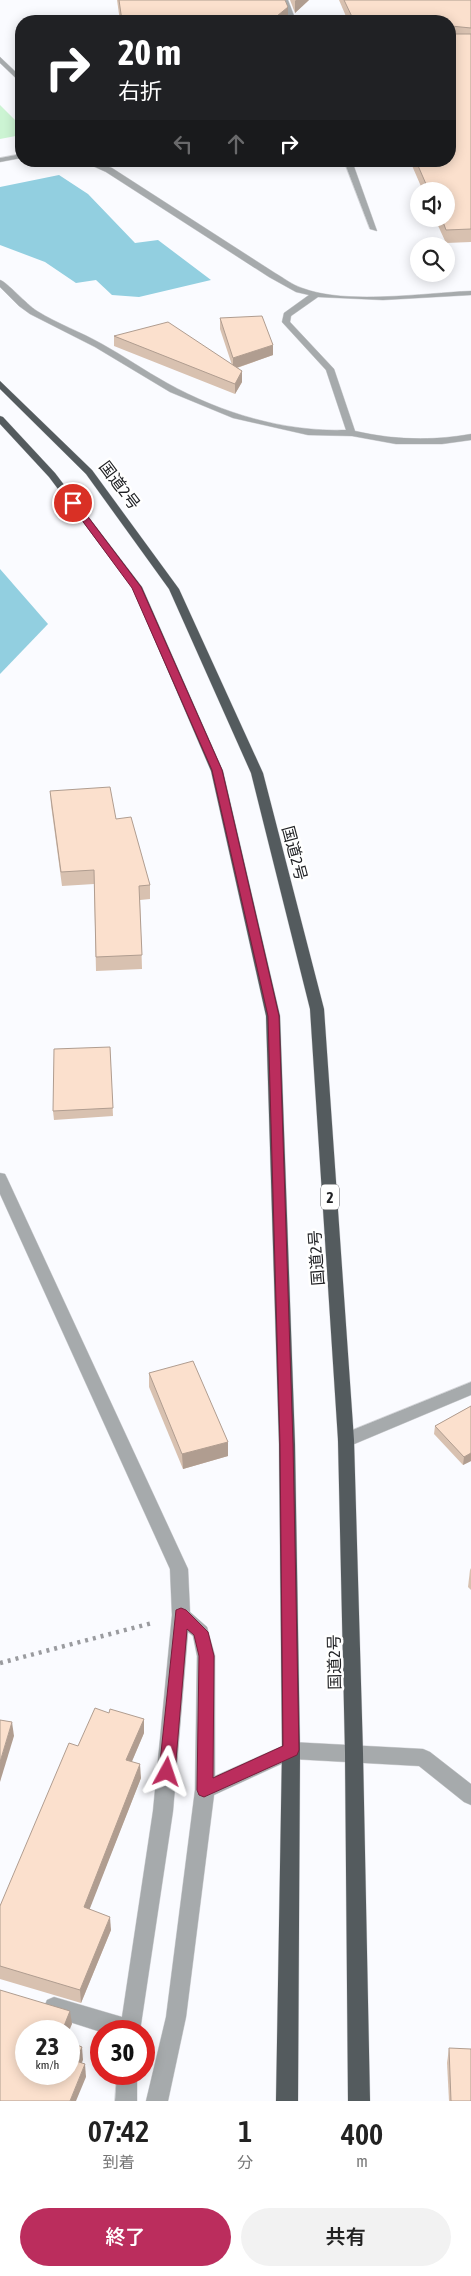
<!DOCTYPE html>
<html lang="ja">
<meta charset="utf-8">
<style>
:root{--surface:#fff;--page:#f2f2f2;--text:#222;--muted:#767676;--accent:#bb2d5d}
body{margin:0;font-family:"Asap Condensed","Noto Sans JP",sans-serif;background:var(--page);color:var(--text);height:100vh;display:flex;flex-direction:column;font-size:19px;white-space:nowrap}
*{box-sizing:border-box;margin:0}
p{font-size:16px;color:var(--muted)}
.icon{flex:none;width:28px;height:28px;fill:none;stroke:currentColor;stroke-width:2;stroke-linecap:round;stroke-linejoin:round}
.map{position:relative;height:2101px;overflow:hidden}
.sheet{display:flex;flex-direction:column;background:var(--surface);flex:1}
.sheet>*{flex:none}
.guide{position:absolute;left:15px;top:15px;width:441px;height:152px;border-radius:20px;box-shadow:0 2px 12px #0003;background:#202124;color:#fff;overflow:hidden}
.buttons{position:absolute;left:410px;top:182px;display:grid;gap:10px}
.buttons a{display:grid;place-items:center;width:45px;height:45px;border-radius:50%;background:var(--surface);box-shadow:0 2px 12px #0003;font-size:25px}
.speed{position:absolute;left:15px;top:2020px;display:flex;gap:10px;font-size:25px;font-weight:700;text-align:center}
.speed>*{display:grid;place-content:center;width:65px;height:65px;border-radius:50%;background:var(--surface);box-shadow:0 2px 12px #0003;line-height:1}
.speed small{font-size:12px;font-weight:400}
.speed .limit{border:8px solid #d22;background:#fff;color:#111}
.pin{position:absolute;display:grid;place-items:center;width:42px;height:42px;color:#fff;margin:-21px;border:2px solid #fff;border-radius:50%;box-shadow:0 1px 5px #0007}
.me{position:absolute;width:55px;margin:-28px;rotate:5deg;stroke-linejoin:round;filter:drop-shadow(0 0 4px #0008)}
.turn{display:flex;align-items:center;gap:18px;height:105px;padding:0 20px;font-size:22px}
.turn .icon{width:65px;height:65px;stroke-width:2.5}
.turn b{display:block;font-size:35px;line-height:42px}
.lanes{display:flex;align-items:center;height:48px;padding:0 20px;background:#0003;justify-content:center;gap:25px;direction:ltr}
.lanes .off{opacity:.35}
.eta{display:flex;justify-content:space-evenly;align-items:center;height:85px;text-align:center}
.eta b{font-size:30px;font-weight:600;line-height:35px}
.cta{display:flex;gap:10px;margin-top:auto;padding:10px 20px}
.cta a{flex:1;height:58px;border-radius:30px;background:var(--accent);color:#fff;font-size:20px;font-weight:600;line-height:58px;text-align:center}
.cta a+a{background:var(--page);color:var(--text)}
.map>svg:first-child{display:block}
</style>
<div class="map">
<svg width="471" height="2101" viewBox="0 0 471 2101">
<rect width="100%" height="100%" fill="#fafbff"/>
<path fill="#ccf4d3" d="M0 105 21 126V135L0 139Z"/>
<g fill="#92cfe0">
<path d="M59 175 88 194 135 243 158 240 211 280 139 297 112 295 96 280 76 283 45 262 0 245V187Z"/>
<path d="M0 569 48 624 0 674Z"/>
</g>
<g fill="none" stroke-linecap="round" stroke-linejoin="round">
<g stroke="#d7d8dc" stroke-width="1">
<g id="service">
<path d="M282 0H288L296 21H290Z"/>
<path d="M344 161H352L377 231 370 229Z"/>
</g>
</g>
<g stroke="#d7d8dc" stroke-width="1">
<g id="minor">
<path d="M0 57 21 77V83L0 63Z"/>
<path d="M82 161H92L112 168 275 273C284 278 292 285 302 288 346 305 423 293 471 291V295L383 300 318 297 291 316 290 322 334 369 355 431C394 440 432 441 471 434V440L442 444H396L352 436 308 435 233 418 170 392 95 347 30 314 19 306 0 287V280C7 282 26 304 37 311 58 324 81 332 102 344 124 356 145 371 167 383 221 413 284 432 346 430L326 370 282 322 284 313 309 295 296 292 269 277 106 172Z"/>
<path d="M0 1173 5 1174 7 1178 188 1569 190 1612 207 1627 215 1656V1776L291 1742 423 1749 430 1752 471 1784V1805L464 1802 419 1766 292 1759 214 1795 186 2017 168 2101H146L166 2017 195 1790 197 1656 193 1636 188 1632 173 1811 140 2031 101 2032 54 2017 47 2014 44 2007 47 2000 54 1997 122 2017 153 1811 172 1615 170 1569 0 1194Z"/>
<path d="M471 1382V1395L352 1445 346 1447 340 1445 338 1440 340 1435Z"/>
<path d="M117 2074H137V2101H115Z"/>
</g>
</g>
<g stroke="#d7d8dc" stroke-width="1">
<path id="tertiary" d="M21 154V158L0 162V158Z"/>
</g>
<g stroke="#d7d8dc" stroke-width="1">
<g id="trunk">
<path d="M0 381 92 470 179 589 263 773 324 1009 354 1440 363 1753 370 2101H348L345 1753 338 1440 310 1009 251 773 169 589 86 474 0 389Z"/>
<path d="M0 416 3 417 55 473 142 587 223 771 280 1016 295 1444 300 1750 298 2101H276L282 1750 279 1444 266 1016 211 771 132 587 49 477 0 424Z"/>
</g>
</g>
<path stroke="#9a9b9f" stroke-width="4.5" stroke-dasharray="3 5" stroke-linecap="butt" d="M0 1663 152 1623"/>
<use href="#service" fill="#a6aaac" fill-rule="evenodd"/>
<use href="#minor" fill="#a6aaac" fill-rule="evenodd"/>
<use href="#tertiary" fill="#a6aaac" fill-rule="evenodd"/>
<use href="#trunk" fill="#545b5e" fill-rule="evenodd"/>
</g>
<g fill="#d8c1b0">
<path d="M117 0H285L288 20 286 21H120Z"/>
<path d="M290 0H309L295 13Z"/>
<path d="M339 0H471V242L446 243 435 219H446V191H423L410 161H450V21H348Z"/>
<path d="M220 318 273 345V355L237 368 242 371V382L235 394 114 346V336L232 365 220 329Z"/>
<path d="M50 791 116 819 150 885V899L140 900 142 969 96 971 94 884 62 886 51 805Z"/>
<path d="M110 1047 113 1116 54 1120 53 1111Z"/>
<path d="M149 1373 228 1442V1456L183 1469 149 1387Z"/>
<path d="M471 1406V1461L463 1465 434 1434 435 1426Z"/>
<path d="M471 1568V1590L468 1587 470 1570Z"/>
<path d="M109 1713 144 1719V1733L132 1761 141 1778 89 1909 111 1930 81 2003 0 1979V1906L78 1746Z"/>
<path d="M449 2048 471 2101H449L447 2063Z"/>
</g>
<g fill="#b09d90">
<path d="M296 0H309L295 13V1Z"/>
<path d="M288 7V20L286 21H277V16Z"/>
<path d="M273 345V355L233 369V358Z"/>
<path d="M242 371V382L235 394V384Z"/>
<path d="M228 1442V1456L183 1469 182 1454Z"/>
<path d="M471 1453V1461L463 1465 464 1457Z"/>
<path d="M144 1719V1733L127 1773 126 1760Z"/>
<path d="M12 1722 14 1736 0 1782V1762Z"/>
<path d="M140 1764 141 1778 85 1921 84 1907Z"/>
<path d="M110 1917 111 1930 81 2003 80 1990Z"/>
<path d="M70 2011 72 2024 69 2031H62Z"/>
<path d="M82 2047 83 2060 77 2074 76 2061Z"/>
<path d="M85 2064 86 2077 76 2101H70Z"/>
</g>
<g fill="#fbe0cd" stroke="#b09d90">
<path d="M119 0H285L288 7 277 16 279 21H122Z"/>
<path d="M344 0H471V28L451 26 450 30V21H354Z"/>
<path d="M450 34H471V229L446 230 442 219H446V191H429L416 161H450Z"/>
<path d="M262 316 273 345 233 358 220 318Z"/>
<path d="M168 322 242 371 235 384 114 336Z"/>
<path d="M110 787 116 819 131 817 150 885 139 886 142 955 96 957 94 870 61 872 50 791Z"/>
<path d="M110 1047 113 1108 53 1111 54 1049Z"/>
<path d="M193 1361 228 1442 182 1454 149 1373Z"/>
<path d="M471 1406V1453L464 1457 435 1426Z"/>
<path d="M95 1708 109 1713 110 1709 144 1719 126 1760 140 1764 84 1907 110 1917 80 1990 0 1966V1906L69 1743 78 1746Z"/>
<path d="M0 1720 12 1722 0 1762Z"/>
<path d="M0 1990 70 2011 62 2031H26V2074H69V2042L82 2047 76 2061 85 2064 70 2101H0Z"/>
<path d="M449 2048 471 2049V2101H451Z"/>
</g>
<path fill="#bb2d5d" stroke="#7a1d3c" d="M70 501H76L141 587 222 770 279 1016 293 1444 299 1750 297 1755 204 1797 199 1795 197 1790 199 1656 194 1635 187 1629 175 1772 172 1777 167 1779 161 1777 159 1772 176 1610 181 1608 186 1610 208 1632 214 1656 213 1778 283 1746 280 1444 268 1016 212 770 132 588 70 504Z"/>
<g text-anchor="middle" dominant-baseline="central" stroke-width="5" stroke-linejoin="round" paint-order="stroke">
<rect fill="#fff" stroke="#636466" stroke-width="1" x="321" y="1184.5" width="18" height="25" rx="4"/>
<g font-size="15" font-weight="bold" fill="#202124">
<text x="330" y="1197">2</text>
</g>
<g font-size="16" fill="#202124" stroke="#fff">
<text transform="translate(120 485) rotate(53)">国道2号</text>
<text transform="translate(295 853) rotate(75)">国道2号</text>
<text transform="translate(316 1258) rotate(-94)">国道2号</text>
<text transform="translate(334 1662) rotate(-91)">国道2号</text>
</g>
</g>
</svg>
<div class="buttons">
<a><svg class="icon" aria-label="sound" viewBox="0 0 24 24"><path d="M4 9h4l5-4v14l-5-4H4zM17 9q2 3 0 6"/></svg></a>
<a><svg class="icon" aria-label="search" viewBox="0 0 24 24"><circle cx="10" cy="10" r="6"/><path d="M15 15l6 6"/></svg></a>
</div>
<div class="speed"><div>23<small>km/h</small></div><div class="limit">30</div></div>
<div class="pin" style="left:73px;top:503px;background:#d93025"><svg class="icon" aria-label="arrive" viewBox="0 0 24 24"><path d="M6 21V4h12l-3 4 3 4H6"/></svg></div>
<svg class="me" style="left:167px;top:1772px" viewBox="-20 -20 40 40"><path d="M0-17L14 15 0 8-14 15z" fill="#bb2d5d" stroke="#fff" stroke-width="4"/></svg>
<div class="guide">
<div class="turn"><svg class="icon" aria-label="right" viewBox="0 0 24 24"><path d="M7 20v-9h11M14 6l5 5-5 5"/></svg><div><b>20 m</b>右折</div></div>
<div class="lanes"><svg class="icon off" aria-label="left" viewBox="0 0 24 24"><path d="M17 20v-9H6M10 6l-5 5 5 5"/></svg><svg class="icon off" aria-label="ahead" viewBox="0 0 24 24"><path d="M12 20V5M6 11l6-6 6 6"/></svg><svg class="icon" aria-label="right" viewBox="0 0 24 24"><path d="M7 20v-9h11M14 6l5 5-5 5"/></svg></div>
</div>
</div>
<section class="sheet">
<div class="eta">
<div><b>07:42</b><p>到着</p></div>
<div><b>1</b><p>分</p></div>
<div><b>400</b><p>m</p></div>
</div>
<div class="cta"><a>終了</a><a>共有</a></div>
</section>
